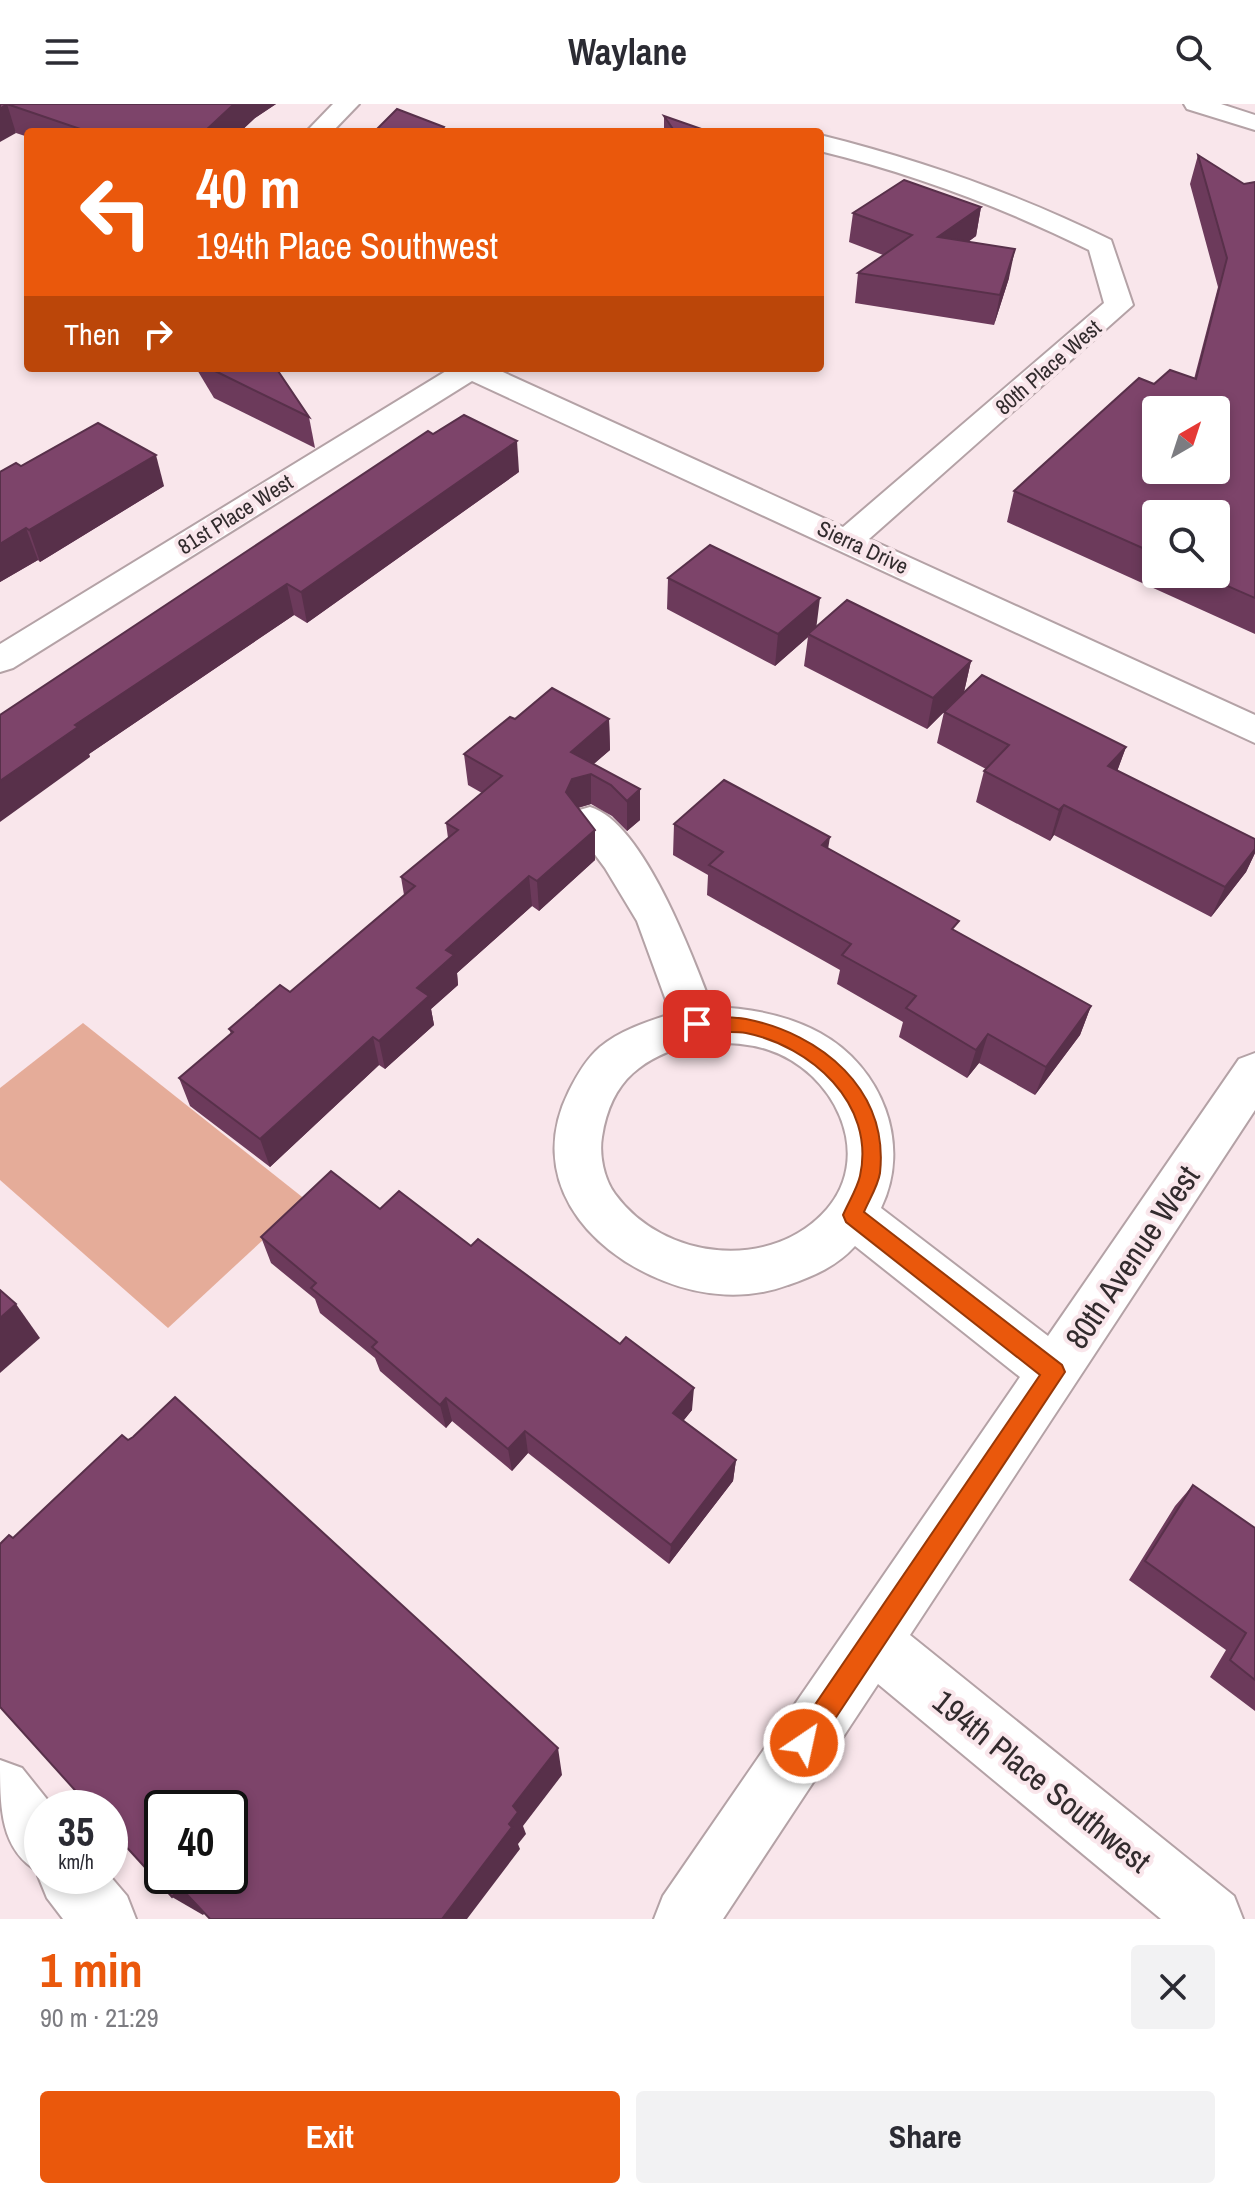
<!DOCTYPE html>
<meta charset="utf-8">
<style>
:root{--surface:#fff;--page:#f2f2f3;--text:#2b2b33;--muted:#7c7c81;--accent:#ea580c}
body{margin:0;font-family:"Archivo Narrow",sans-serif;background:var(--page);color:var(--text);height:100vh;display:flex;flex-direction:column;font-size:30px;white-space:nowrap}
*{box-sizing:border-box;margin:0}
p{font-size:26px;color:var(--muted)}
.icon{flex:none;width:44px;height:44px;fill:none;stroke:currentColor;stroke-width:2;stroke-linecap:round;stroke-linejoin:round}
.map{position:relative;height:1815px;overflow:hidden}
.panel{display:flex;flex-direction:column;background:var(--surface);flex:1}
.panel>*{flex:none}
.guide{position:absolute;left:24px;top:24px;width:800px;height:244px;border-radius:8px;box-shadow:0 4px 12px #0003;background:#ea580c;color:#fff;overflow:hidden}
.needle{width:52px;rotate:39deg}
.controls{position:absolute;left:1142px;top:292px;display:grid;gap:16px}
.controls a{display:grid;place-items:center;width:88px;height:88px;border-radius:8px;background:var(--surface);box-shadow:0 4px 12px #0003;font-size:40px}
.speed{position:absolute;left:24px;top:1686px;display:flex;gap:16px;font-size:40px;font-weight:700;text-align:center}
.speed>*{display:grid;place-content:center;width:104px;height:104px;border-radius:50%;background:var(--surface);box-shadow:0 4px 12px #0003;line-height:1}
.speed small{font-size:20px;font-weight:400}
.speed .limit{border:4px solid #111;border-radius:12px;background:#fff;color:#111}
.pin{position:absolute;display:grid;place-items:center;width:68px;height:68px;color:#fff;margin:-34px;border-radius:16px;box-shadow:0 4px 12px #0006}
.me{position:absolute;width:88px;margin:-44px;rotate:34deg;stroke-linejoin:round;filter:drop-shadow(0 0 6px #0008)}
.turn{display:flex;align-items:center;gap:28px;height:168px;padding:0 40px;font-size:36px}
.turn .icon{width:104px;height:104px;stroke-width:2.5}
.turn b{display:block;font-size:56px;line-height:68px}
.then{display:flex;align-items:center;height:76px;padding:0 40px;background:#0003;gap:16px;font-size:30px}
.round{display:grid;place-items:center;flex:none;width:84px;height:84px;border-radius:8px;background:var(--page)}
.summary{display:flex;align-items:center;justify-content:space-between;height:136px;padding:0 40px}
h1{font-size:48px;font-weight:700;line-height:60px;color:var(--accent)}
.action{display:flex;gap:16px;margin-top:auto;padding:16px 40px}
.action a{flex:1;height:92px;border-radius:8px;background:var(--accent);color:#fff;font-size:32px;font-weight:700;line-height:92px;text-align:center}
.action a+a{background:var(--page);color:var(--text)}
header{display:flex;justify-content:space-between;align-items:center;height:104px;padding:0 40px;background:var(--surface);font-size:36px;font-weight:700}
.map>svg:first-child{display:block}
</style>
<header><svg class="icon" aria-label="menu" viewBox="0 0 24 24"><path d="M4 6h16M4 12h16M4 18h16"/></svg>Waylane<svg class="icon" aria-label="search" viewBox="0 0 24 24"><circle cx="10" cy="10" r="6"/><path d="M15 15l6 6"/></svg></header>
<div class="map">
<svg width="1255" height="1815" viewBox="0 0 1255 1815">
<rect width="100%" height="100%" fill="#f9e6eb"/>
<path fill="#e5ac99" d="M83 919 306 1096 168 1224 0 1076V984Z"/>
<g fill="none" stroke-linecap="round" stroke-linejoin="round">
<g stroke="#b4a2a6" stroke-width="4">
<g id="minor">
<path d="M333 0H359L332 28H306Z"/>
<path d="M1184 0H1221L1255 11V26L1187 5Z"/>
<path d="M820 31C921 56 1017 90 1111 136L1133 201 869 435 1255 611V639L472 277 13 564 0 568V540L451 264H494L843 423 1104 199 1089 146C1002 103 914 70 820 47Z"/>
<path d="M590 703C643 718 693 853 712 903 749 904 787 911 820 929 882 963 912 1040 881 1104L1048 1232 1239 955 1255 949V1006L910 1531 1234 1792 1243 1815H1161L878 1580 723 1815H654L663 1792 1020 1273 855 1142C837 1162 814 1172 788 1181 748 1196 704 1193 664 1177 585 1146 526 1073 569 987 577 971 586 955 600 943 621 926 646 918 671 910L637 817 605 764 570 717 576 707ZM697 938C721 939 746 938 769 946 833 967 875 1049 827 1105 772 1168 664 1157 615 1090 604 1075 599 1051 602 1033 611 975 643 953 697 938Z"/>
<path d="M0 1656 22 1664 54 1704H42V1772H110L127 1792 136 1815H63L47 1794 38 1772 39 1768C0 1746 0 1704 0 1656Z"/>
</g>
</g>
<use href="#minor" fill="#fff" fill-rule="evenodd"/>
</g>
<g fill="#6c3a5b" fill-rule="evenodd">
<path d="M0 0H276L255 14 240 28H28V33L16 29Z"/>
<path d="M664 12 710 28H664Z"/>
<path d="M1198 51 1244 80 1255 78V530L1007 418 1014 387 1194 275 1218 183 1190 80ZM1156 410 1216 470H1156Z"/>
<path d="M981 103 976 132 968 138 1009 174 994 221 855 199 858 169 883 151 849 138 853 109Z"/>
<path d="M196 264H276L309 313 315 344 214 294Z"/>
<path d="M21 362 164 382 40 458 38 456 0 478V368Z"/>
<path d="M519 368 307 519 294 511 89 650 90 653 0 611Z"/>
<path d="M668 474 816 523 971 557 964 588 927 625 804 562 808 533 775 562 667 505Z"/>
<path d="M944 608 1126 643 1117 667 1255 735V749L1246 768 1211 813 1054 731 1050 737 976 698 984 667 986 665 937 639Z"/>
<path d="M515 615H609L610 646 593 660 640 685V716L627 727 612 712 591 700 578 704 595 726V756L539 807 532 802 457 869 458 881 431 905 434 921 385 965 379 961 270 1063 190 1002 179 974 231 930 229 925 290 888 404 791 401 773 448 734 446 719 482 689 468 681 464 650Z"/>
<path d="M674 720 828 745 956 828 1091 902 1080 931 1035 991 979 959 967 974 899 933 903 918 837 880 840 866 707 791 708 771 673 751Z"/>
<path d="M380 1105 471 1142 692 1306 683 1317 736 1356 733 1377 669 1460 528 1349 512 1367 452 1317 446 1324 380 1267 375 1254 320 1209 315 1195 271 1159 261 1133Z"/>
<path d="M1193 1381 1255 1424V1607L1210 1573 1226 1546 1129 1476 1175 1402Z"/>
</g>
<g fill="#58304a">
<path d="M7 0 16 29 0 38V5Z"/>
<path d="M234 0H276L255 14 240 28H204Z"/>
<path d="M981 103 976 132 933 163 938 133Z"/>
<path d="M1015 145 1009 174 994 221 1000 191Z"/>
<path d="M517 337 519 368 307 519 301 488Z"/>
<path d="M156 351 164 382 40 458 29 426Z"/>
<path d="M26 424 38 456 0 478V440Z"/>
<path d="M287 480 294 511 89 650 90 653 0 718V677L75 621Z"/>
<path d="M820 494 816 526 808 530V533L775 562 778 530Z"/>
<path d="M971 557 964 588 927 625 933 594Z"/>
<path d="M609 615 610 646 579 673 591 670V700L573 705 566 688 571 648Z"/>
<path d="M1126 643 1115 673 1108 662Z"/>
<path d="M640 685V716L627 727V697Z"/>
<path d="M1064 701 1054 731 1050 737 1059 706Z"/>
<path d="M595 726V756L539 807 537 777Z"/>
<path d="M830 733 825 764 822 741Z"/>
<path d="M1255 745V749L1246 768 1211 813 1225 783Z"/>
<path d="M529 772 532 802 457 869 458 881 431 905 434 921 385 965 379 937 417 884 446 846Z"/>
<path d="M1091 902 1080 931 1035 991 1046 963Z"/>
<path d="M988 930 979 959 967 974 976 946Z"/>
<path d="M373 933 379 961 270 1063 260 1035Z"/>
<path d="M16 1200 40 1234 0 1269V1214Z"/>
<path d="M694 1284 692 1306 671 1332 673 1309Z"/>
<path d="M446 1294 452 1317 446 1324 440 1301Z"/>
<path d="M525 1327 528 1349 512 1367 508 1345Z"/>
<path d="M736 1356 733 1377 669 1460 671 1441Z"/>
<path d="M558 1644 562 1671 523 1722 526 1730 518 1740 520 1745 467 1815H442L509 1720 513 1702Z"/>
<path d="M180 1783 211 1802 203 1811 172 1793Z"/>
</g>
<g fill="#7d446a" stroke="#58304a" stroke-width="2" fill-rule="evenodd">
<path d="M0 0H234L204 28H89L7 0 0 5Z"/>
<path d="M397 5 444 23 440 28H374Z"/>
<path d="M664 12 710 28H675Z"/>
<path d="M1198 51 1244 80 1255 78V494L1200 470H1216V410H1156V450L1014 387 1139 274 1154 280 1170 266 1196 275 1227 154ZM1156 306H1216V366H1156Z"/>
<path d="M904 76 981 103 938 133 1015 145 1000 191 858 169 912 131 853 109Z"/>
<path d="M209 264H276L309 313Z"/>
<path d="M464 311 517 337 301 488 287 480 75 621 78 623 0 677V611L428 327 433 330Z"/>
<path d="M98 319 156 351 29 426 26 424 0 440V368L16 359 21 362Z"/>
<path d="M710 441 820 494 778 530 668 474Z"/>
<path d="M847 496 971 557 933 594 808 530Z"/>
<path d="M982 571 1126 643 1108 662 1255 735V745L1225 783 1064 701 1059 706 984 667 1009 641 944 608Z"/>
<path d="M552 584 609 615 571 648 640 685 627 697 611 681 591 670 572 675 566 688 595 726 537 777 529 772 446 846 454 851 417 884 429 892 379 937 373 933 260 1035 179 974 233 928 229 925 280 881 290 888 415 782 401 773 458 726 446 719 502 672 464 650 510 613 515 615Z"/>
<path d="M724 676 830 733 822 741 959 817 952 825 1091 902 1046 963 988 930 976 946 906 904 916 892 842 851 851 840 709 761 723 748 674 720Z"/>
<path d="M331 1067 380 1105 399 1087 471 1142 478 1135 620 1240 626 1233 694 1284 673 1309 736 1356 671 1441 525 1327 508 1345 446 1294 440 1301 372 1243 377 1238 311 1184 316 1179 261 1133Z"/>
<path d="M0 1186 16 1200 0 1214Z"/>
<path d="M175 1293 558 1644 513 1702 518 1708 509 1720 512 1723 442 1815H210L180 1783 172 1793 110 1725V1704H91L0 1603V1440L9 1431 13 1434 122 1331 128 1336 133 1333ZM162 1704H230V1772H162Z"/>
<path d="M1193 1381 1255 1424V1576L1230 1556 1246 1529 1145 1457Z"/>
</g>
<path fill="#ea580c" stroke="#983908" stroke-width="2" d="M697 913C713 913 730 912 746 915 821 930 889 985 880 1069 878 1082 869 1096 864 1108L1062 1261 1065 1268 813 1648 804 1651 795 1648 792 1639 795 1630 1040 1271 846 1118 843 1111C848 1099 857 1085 860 1072 876 999 810 942 746 929 728 926 708 931 690 926L688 920 690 915Z"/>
<g text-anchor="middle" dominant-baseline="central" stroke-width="8" stroke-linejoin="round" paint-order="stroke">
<g font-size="22" fill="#322b2d" stroke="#f9e6eb">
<text transform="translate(1048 263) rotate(-41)">80th Place West</text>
<text transform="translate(235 410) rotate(-32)">81st Place West</text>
<text transform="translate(863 443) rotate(25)">Sierra Drive</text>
</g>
<g font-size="32" fill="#322b2d" stroke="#f9e6eb">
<text transform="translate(1132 1153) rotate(-56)">80th Avenue West</text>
<text transform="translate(1042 1677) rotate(39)">194th Place Southwest</text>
</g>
</g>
</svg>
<div class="controls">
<a><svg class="needle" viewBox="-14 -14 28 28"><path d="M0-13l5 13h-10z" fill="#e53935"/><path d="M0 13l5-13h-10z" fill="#7c7c81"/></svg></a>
<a><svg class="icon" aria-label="search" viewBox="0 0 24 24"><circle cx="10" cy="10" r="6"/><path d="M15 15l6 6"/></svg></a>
</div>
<div class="speed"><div>35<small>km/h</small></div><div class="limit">40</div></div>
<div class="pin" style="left:697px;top:920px;background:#d93025"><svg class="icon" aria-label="arrive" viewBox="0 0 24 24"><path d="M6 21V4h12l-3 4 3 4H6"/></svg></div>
<svg class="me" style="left:804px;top:1639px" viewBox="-20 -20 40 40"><circle r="17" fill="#ea580c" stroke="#fff" stroke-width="3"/><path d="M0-11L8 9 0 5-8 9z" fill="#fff"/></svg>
<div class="guide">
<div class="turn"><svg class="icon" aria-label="left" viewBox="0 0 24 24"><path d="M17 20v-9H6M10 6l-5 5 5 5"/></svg><div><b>40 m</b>194th Place Southwest</div></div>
<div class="then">Then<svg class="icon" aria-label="right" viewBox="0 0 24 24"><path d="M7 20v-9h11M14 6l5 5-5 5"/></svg></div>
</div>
</div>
<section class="panel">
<div class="summary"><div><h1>1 min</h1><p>90 m · 21:29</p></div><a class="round"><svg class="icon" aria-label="close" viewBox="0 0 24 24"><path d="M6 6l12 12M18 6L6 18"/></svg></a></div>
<div class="action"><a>Exit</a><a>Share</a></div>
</section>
